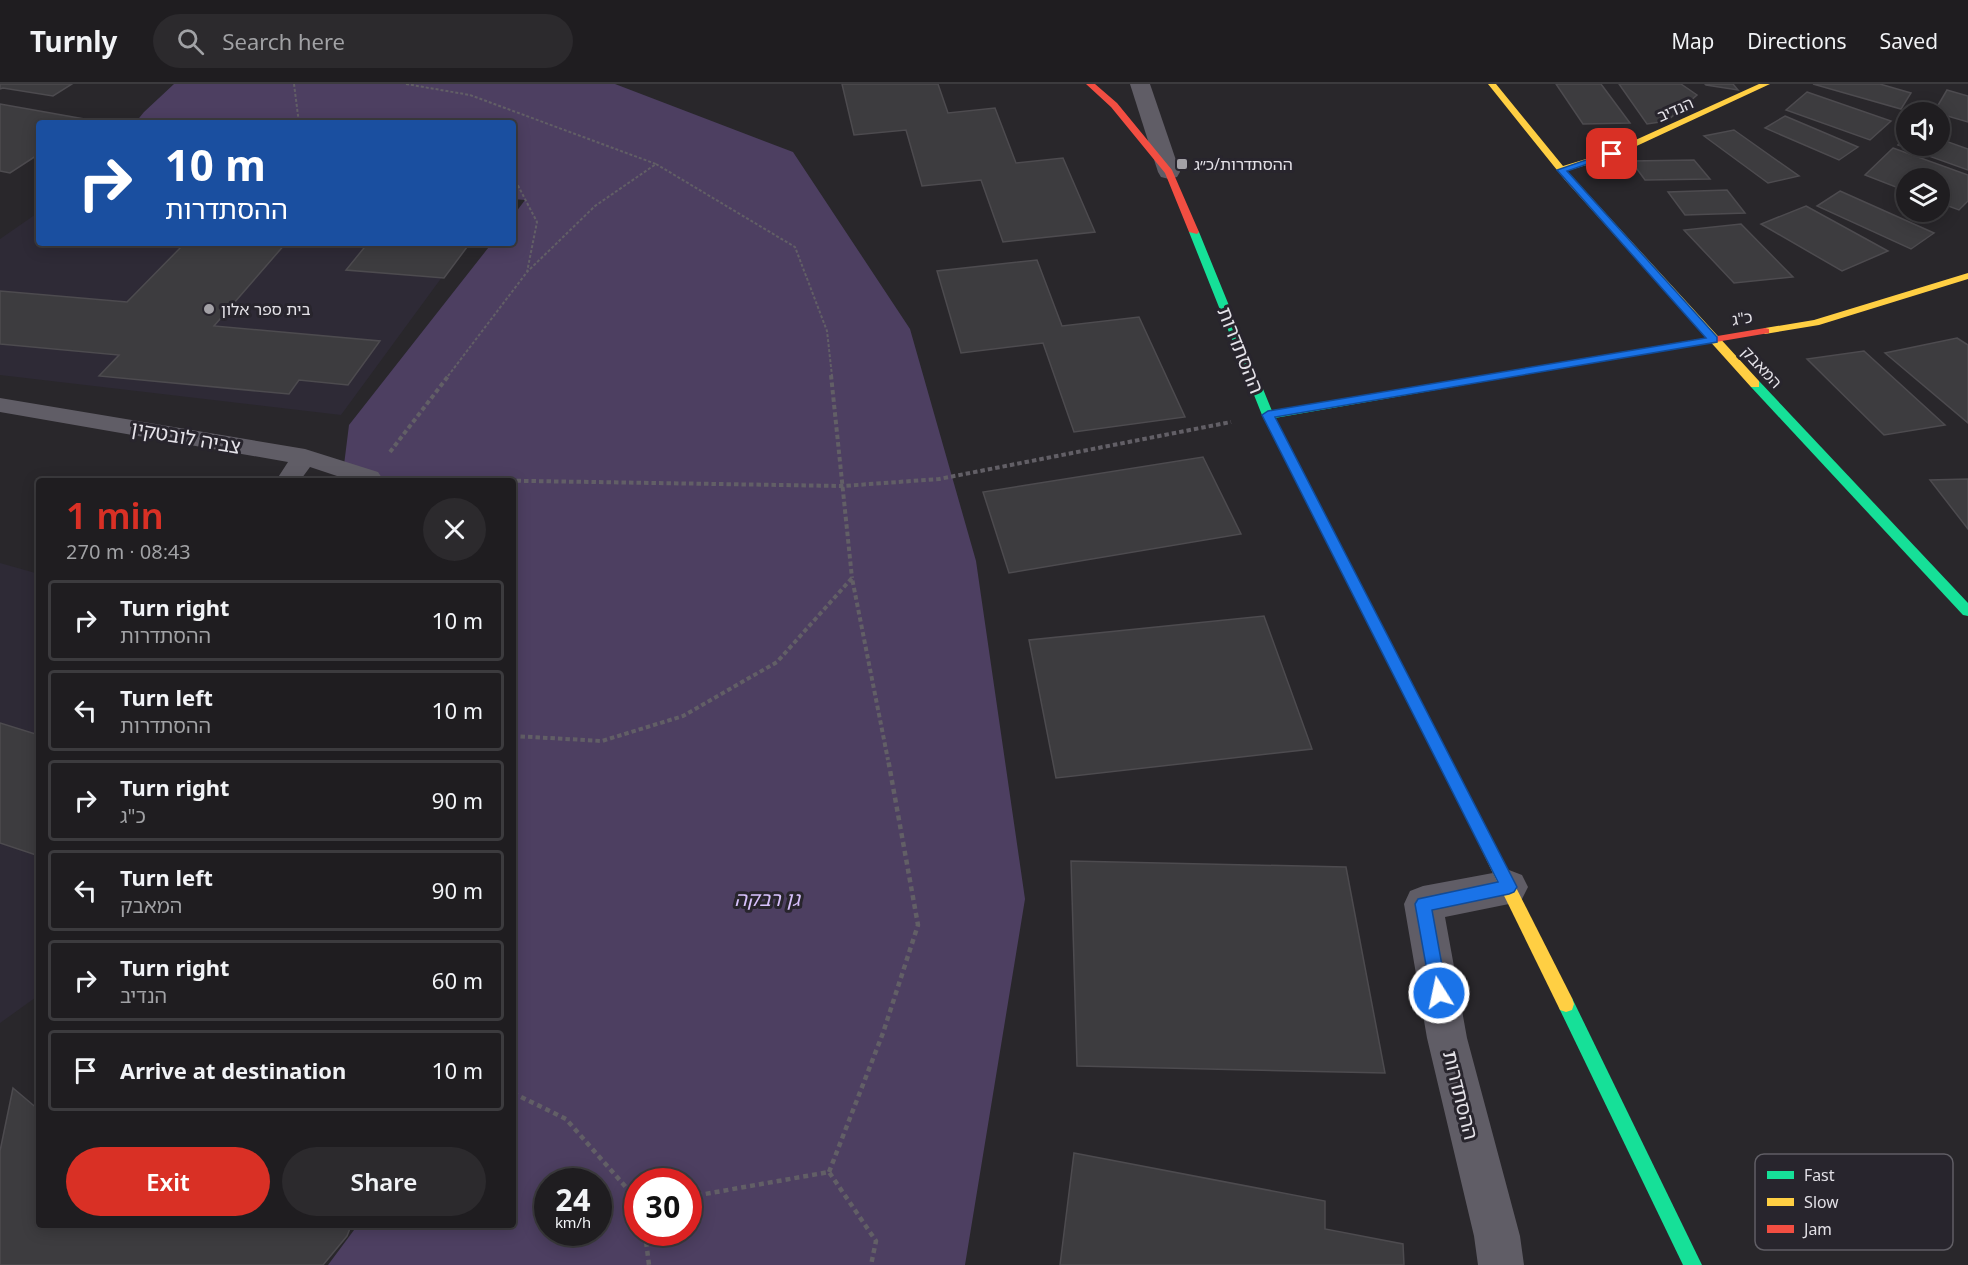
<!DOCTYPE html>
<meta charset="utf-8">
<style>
:root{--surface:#1f1d20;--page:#2c2a2d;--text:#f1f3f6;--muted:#a1a2a5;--line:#3c3b3e;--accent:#d93025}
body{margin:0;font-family:Georgia,"Noto Sans Hebrew",serif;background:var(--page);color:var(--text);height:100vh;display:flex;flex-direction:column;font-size:22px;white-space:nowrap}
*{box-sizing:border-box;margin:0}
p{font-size:20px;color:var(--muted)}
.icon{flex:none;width:33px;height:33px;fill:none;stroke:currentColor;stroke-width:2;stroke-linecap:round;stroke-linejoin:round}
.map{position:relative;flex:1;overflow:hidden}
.panel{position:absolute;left:36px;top:394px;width:480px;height:750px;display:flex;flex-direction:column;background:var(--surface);border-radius:6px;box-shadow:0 3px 15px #0003,0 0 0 2px var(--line)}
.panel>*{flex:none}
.guide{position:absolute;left:36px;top:36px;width:480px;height:126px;border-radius:6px;box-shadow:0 3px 15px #0003,0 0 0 2px var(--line);background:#1a4fa0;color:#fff;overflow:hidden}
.fabs{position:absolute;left:1896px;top:18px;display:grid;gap:12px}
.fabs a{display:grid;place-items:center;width:54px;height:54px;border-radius:50%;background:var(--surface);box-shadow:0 3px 15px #0003,0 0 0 2px var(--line);font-size:30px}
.speed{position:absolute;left:534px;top:1084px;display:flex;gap:12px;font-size:30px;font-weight:700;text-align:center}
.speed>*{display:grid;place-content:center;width:78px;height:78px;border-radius:50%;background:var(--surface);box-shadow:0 3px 15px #0003,0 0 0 2px var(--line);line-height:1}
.speed small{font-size:15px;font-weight:400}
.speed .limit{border:9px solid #d22;background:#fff;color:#111}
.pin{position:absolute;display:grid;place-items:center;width:51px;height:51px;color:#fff;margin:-26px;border-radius:12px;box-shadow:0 3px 9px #0006}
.me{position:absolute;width:66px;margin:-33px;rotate:350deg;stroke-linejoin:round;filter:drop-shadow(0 0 4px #0008)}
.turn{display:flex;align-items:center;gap:21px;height:126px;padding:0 30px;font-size:27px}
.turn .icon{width:78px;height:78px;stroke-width:2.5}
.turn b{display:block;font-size:42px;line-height:51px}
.round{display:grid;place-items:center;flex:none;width:63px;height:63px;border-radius:32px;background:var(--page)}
.summary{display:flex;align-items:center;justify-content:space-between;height:102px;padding:0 30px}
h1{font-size:36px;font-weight:600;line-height:45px;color:var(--accent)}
.cta{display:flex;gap:12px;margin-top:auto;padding:12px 30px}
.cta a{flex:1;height:69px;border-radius:36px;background:var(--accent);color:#fff;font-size:24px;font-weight:600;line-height:69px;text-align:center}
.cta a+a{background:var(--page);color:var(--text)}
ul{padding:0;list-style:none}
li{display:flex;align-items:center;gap:18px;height:81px;margin:0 12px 9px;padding:0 18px;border:3px solid var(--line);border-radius:6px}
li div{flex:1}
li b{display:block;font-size:22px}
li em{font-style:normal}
header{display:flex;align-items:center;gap:36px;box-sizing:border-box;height:84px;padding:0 30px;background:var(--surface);border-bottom:2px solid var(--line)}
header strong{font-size:28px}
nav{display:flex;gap:33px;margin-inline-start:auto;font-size:21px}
.search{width:420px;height:54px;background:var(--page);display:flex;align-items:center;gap:15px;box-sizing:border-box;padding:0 21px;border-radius:33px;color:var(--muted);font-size:22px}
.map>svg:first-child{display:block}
</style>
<header>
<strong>Turnly</strong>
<div class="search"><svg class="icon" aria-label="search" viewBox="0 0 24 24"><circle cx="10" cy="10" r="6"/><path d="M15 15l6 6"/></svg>Search here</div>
<nav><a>Map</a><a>Directions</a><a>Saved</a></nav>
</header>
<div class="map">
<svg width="1968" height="1181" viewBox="0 0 1968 1181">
<rect width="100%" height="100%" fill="#29272b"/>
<g fill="#2e2a36">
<path d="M39 128V159H467L341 331 0 291V155Z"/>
<path d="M0 479 39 490V911L0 939Z"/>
</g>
<path fill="#4d3f61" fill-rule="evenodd" d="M174 0H615L793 68 910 245 976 477 1025 815 965 1181H328L357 1142H513V398L342 397 349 341 492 159H513V132L525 116 513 115V39H135L144 28ZM548 1098H598V1149H548ZM638 1098H688V1149H638Z"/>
<g fill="#3d3c3f" stroke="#4d4b4f" stroke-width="1.5">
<path d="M0 0H72L53 12 3 4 0 5Z"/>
<path d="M842 0H938L948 29 995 24 1016 79 1063 74 1095 148 1003 158 981 96 922 102 906 46 854 51Z"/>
<path d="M1556 0H1601L1630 39 1583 40Z"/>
<path d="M1619 0H1681L1697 11 1667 37 1647 40Z"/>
<path d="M1705 0H1733L1738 6 1706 1Z"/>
<path d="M1813 0H1880L1911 9 1901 25Z"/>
<path d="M1947 6 1968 12V38L1934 28Z"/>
<path d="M1807 8 1891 37 1870 56 1786 26Z"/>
<path d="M0 20 90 36 86 39H39V70L10 89 0 87Z"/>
<path d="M1785 32 1858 63 1839 76 1765 44Z"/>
<path d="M1734 46 1799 92 1768 99 1704 52Z"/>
<path d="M1906 52V62H1940V55L1968 65V86L1898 61Z"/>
<path d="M1893 64 1968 91V117L1959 126 1940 119V94H1906V107L1865 91Z"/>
<path d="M1694 76 1710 95 1645 96 1631 77Z"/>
<path d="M1727 106 1745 129 1685 131 1668 108Z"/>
<path d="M1840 107 1934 149 1911 165 1817 122Z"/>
<path d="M1806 122 1888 167 1842 187 1761 140Z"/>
<path d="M1741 140 1793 193 1734 199 1684 146Z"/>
<path d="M185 159H286L214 242 380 257 348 301 299 296 289 310 99 292 119 271 0 260V207L127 218Z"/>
<path d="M368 159H470L444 194 346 186Z"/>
<path d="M1037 176 1062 242 1139 233 1185 333 1074 348 1043 259 961 269 937 187Z"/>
<path d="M1957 254 1968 261V339L1885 269Z"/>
<path d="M1864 267 1945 341 1884 351 1807 275Z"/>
<path d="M1203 373 1241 450 1009 489 983 408Z"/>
<path d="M1968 395V445L1930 396Z"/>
<path d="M1264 532 1312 665 1056 694 1029 556Z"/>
<path d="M0 639 39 651V772L0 759Z"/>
<path d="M1071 777 1346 783 1385 989 1077 982Z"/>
<path d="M13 1004 39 1026V1142H351L347 1152 323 1181H0V1067Z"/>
<path d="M1074 1069 1325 1117V1145L1403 1160 1404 1181H1060Z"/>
</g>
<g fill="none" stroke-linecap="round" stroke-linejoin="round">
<g stroke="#625f66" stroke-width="2" stroke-dasharray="3 2" stroke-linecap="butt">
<path d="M294 0 299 39"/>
<path d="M406 0 470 11 656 80 595 122 527 188"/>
<path d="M656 80 795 163 827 247 832 292"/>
<path d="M448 292 527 188 537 138 513 92"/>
</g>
<g stroke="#625f66" stroke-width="4" stroke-dasharray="4.5 3" stroke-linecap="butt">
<path d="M831 291 852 494"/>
<path d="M390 368 449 291"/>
<path d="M404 395 843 402 939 395 1231 338"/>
<path d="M513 652 602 657 683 632 777 578 852 494 888 676"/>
</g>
<g stroke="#625f66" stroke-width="4.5" stroke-dasharray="5 4" stroke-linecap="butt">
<path d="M513 1009 566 1035 638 1117"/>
<path d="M829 1088 883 949 918 841 888 675"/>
<path d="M688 1113 829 1088 876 1157 871 1181"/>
<path d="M645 1149 649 1181"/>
</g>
<path fill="#605d66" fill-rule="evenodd" d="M0 314 305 365 378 388 382 394 380 398H355L310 383 299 398H275L288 378 0 328Z"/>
<g fill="#605d66" fill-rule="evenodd">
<path d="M1130 0H1150L1180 88 1177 93 1169 95 1161 93 1158 88Z"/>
<path d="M1509 786 1522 791 1528 803 1522 815 1509 820 1445 833 1467 954 1520 1152 1524 1181H1478L1474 1152 1427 954 1404 820 1410 807 1423 802Z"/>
</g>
<g fill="#16e098" fill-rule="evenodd">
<path d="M1194 145 1199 148 1272 327 1545 281 1550 284 1545 287 1275 334 1456 685 1458 689 1456 693 1451 695 1446 693 1262 331 1189 148Z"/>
<path d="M1755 296 1759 297 1968 519V532L1963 531 1751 303V297Z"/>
<path d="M1566 912 1572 914 1702 1181H1683L1560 926 1558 920 1560 914Z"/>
</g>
<g fill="#ffcf43" fill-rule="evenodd">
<path d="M1488 0H1496L1563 82 1609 68 1759 0H1770L1615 72 1567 87 1759 297V303H1751L1565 96Z"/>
<path d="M1968 189V195L1819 241 1765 250 1760 247 1765 244 1814 236Z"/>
<path d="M1451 683 1456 685 1572 914 1574 920 1572 926 1566 928 1560 926 1444 689 1446 685Z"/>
</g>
<g fill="#f24e42" fill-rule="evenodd">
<path d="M1086 0H1095L1117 19 1172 86 1199 148 1197 150 1189 148 1165 89 1111 23Z"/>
<path d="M1765 244 1769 245V249L1545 287 1540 284 1545 281Z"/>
</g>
</g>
<path fill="#1a73e8" stroke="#114b97" stroke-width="1.5" d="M1609 68 1616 70 1567 87 1717 253V258L1275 333 1517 803 1514 808 1509 810 1432 826 1447 909 1445 915 1439 918 1433 915 1431 909 1415 820 1418 815 1498 798 1262 331 1268 327 1706 254 1557 86Z"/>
<g fill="#a3a1a6" stroke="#28252d" stroke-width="2">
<rect x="1176" y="74" width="12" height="12" rx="3"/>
<circle cx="209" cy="225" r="6"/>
</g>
<g text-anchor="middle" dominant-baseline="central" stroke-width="6" stroke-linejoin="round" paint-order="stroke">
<g font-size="16" fill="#e4e2e8" stroke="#28252d">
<text transform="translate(1675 25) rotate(-24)">הנדיב</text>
<text transform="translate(1742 234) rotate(-9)">כ"ג</text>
<text transform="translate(1762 283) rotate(47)">המאבק</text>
</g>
<g font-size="16" fill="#e4e2e8" stroke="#28252d" text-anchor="start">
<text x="1194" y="80">ההסתדרות/כ״ג</text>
<text x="221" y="225">בית ספר אלון</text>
</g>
<g font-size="20" fill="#e4e2e8" stroke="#28252d">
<text transform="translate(1241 266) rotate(68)">ההסתדרות</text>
<text transform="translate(186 353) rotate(10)">צביה לובטקין</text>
<text transform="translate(1461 1011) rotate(76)">ההסתדרות</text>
</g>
<g font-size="20" font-style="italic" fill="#d7c1fb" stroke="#28252d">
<text x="767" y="814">גן רבקה</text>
</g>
</g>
<rect x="1755" y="1070" width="198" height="96" rx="9" fill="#28252d" stroke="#605e65" stroke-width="1.5"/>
<rect x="1767" y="1087" width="27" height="8" fill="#16e098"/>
<rect x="1767" y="1114" width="27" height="8" fill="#ffcf43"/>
<rect x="1767" y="1141" width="27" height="8" fill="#f24e42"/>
<g font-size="16" fill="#e4e2e8">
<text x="1804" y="1097">Fast</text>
<text x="1804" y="1124">Slow</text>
<text x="1804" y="1151">Jam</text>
</g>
</svg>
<div class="fabs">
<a><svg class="icon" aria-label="sound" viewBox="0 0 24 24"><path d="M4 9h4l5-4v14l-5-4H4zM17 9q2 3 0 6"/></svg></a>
<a><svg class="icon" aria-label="layers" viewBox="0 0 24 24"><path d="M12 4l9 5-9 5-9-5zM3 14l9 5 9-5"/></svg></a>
</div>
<div class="speed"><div>24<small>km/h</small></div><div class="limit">30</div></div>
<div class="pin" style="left:1612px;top:70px;background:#d93025"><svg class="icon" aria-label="arrive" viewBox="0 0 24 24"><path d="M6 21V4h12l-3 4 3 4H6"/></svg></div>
<svg class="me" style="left:1439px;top:909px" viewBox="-20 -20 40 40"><circle r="17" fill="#1a73e8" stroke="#fff" stroke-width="3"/><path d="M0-11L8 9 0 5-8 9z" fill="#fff"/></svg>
<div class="guide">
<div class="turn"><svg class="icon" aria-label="right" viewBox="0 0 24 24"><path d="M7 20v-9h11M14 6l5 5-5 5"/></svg><div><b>10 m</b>ההסתדרות</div></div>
</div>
<section class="panel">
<div class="summary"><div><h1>1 min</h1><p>270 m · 08:43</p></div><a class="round"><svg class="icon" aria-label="close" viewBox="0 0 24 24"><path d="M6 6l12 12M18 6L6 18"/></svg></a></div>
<ul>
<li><svg class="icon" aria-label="right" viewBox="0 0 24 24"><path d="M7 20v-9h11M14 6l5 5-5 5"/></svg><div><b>Turn right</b><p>ההסתדרות</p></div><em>10 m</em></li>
<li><svg class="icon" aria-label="left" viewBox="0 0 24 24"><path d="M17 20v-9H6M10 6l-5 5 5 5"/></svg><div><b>Turn left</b><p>ההסתדרות</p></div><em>10 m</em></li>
<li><svg class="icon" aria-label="right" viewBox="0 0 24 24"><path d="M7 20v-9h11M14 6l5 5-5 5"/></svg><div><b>Turn right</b><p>כ&quot;ג</p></div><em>90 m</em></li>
<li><svg class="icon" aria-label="left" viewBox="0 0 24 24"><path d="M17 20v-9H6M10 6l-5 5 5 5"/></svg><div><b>Turn left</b><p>המאבק</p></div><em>90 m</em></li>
<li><svg class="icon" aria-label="right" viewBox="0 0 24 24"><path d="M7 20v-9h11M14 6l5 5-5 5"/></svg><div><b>Turn right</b><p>הנדיב</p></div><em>60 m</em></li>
<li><svg class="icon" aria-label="arrive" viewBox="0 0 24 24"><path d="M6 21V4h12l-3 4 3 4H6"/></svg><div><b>Arrive at destination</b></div><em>10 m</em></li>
</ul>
<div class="cta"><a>Exit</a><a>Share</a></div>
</section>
</div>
